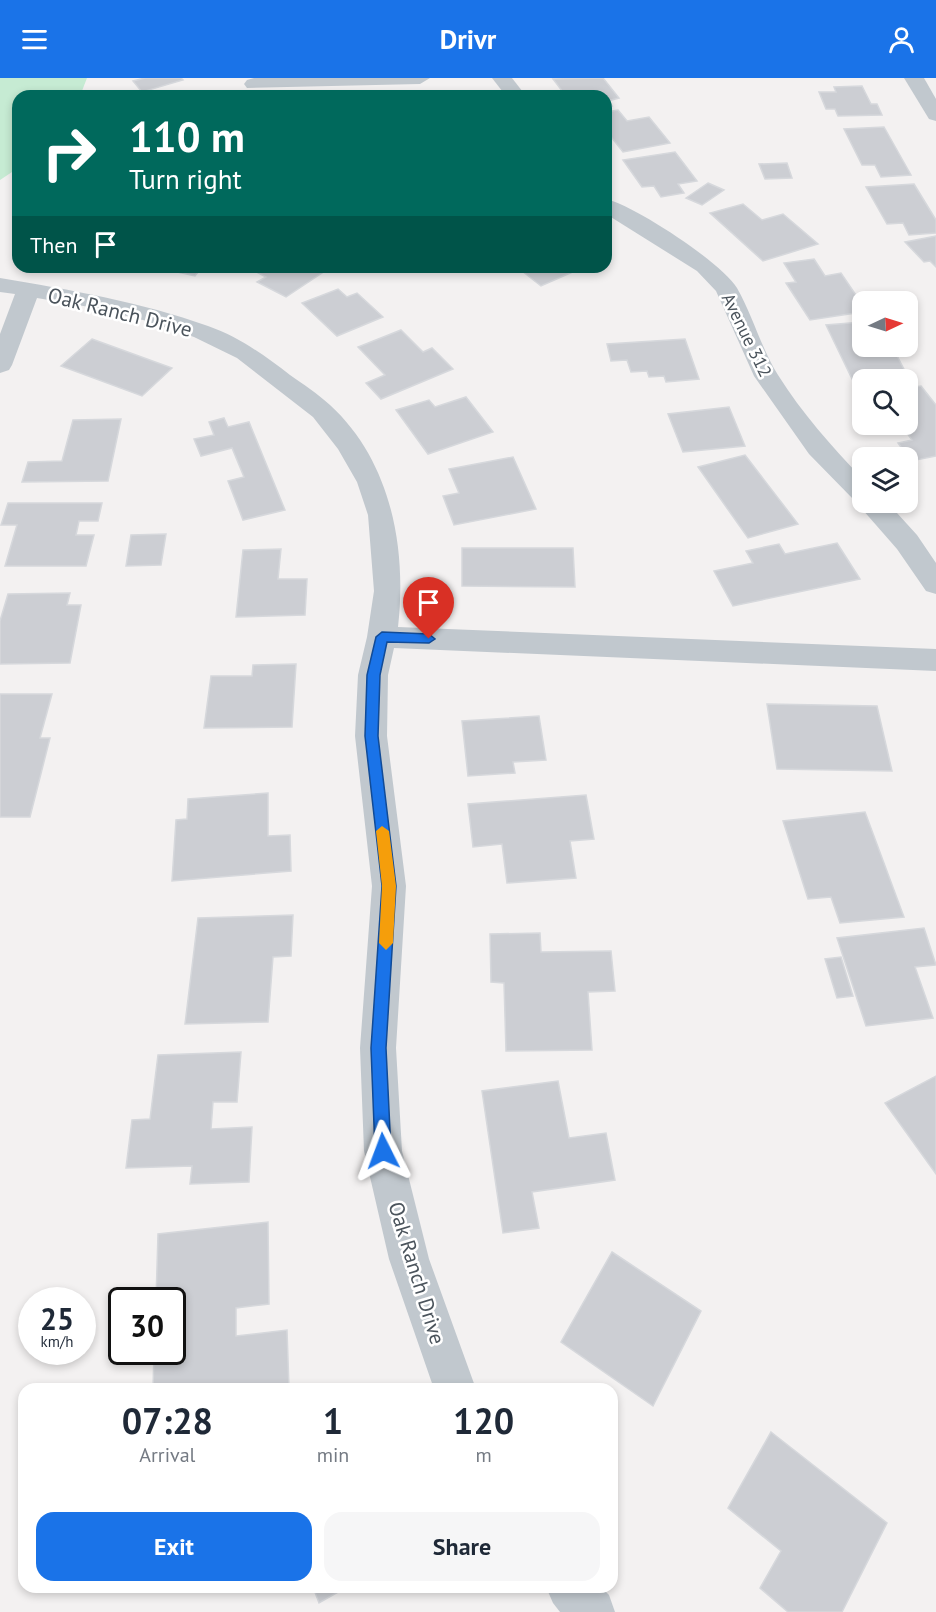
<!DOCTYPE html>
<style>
:root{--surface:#fff;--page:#f6f6f7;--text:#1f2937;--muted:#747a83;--accent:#1a73e8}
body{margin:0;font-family:"PT Sans",sans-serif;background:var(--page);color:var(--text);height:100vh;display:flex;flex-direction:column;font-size:22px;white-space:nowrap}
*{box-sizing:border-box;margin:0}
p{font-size:20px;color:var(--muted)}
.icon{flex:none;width:33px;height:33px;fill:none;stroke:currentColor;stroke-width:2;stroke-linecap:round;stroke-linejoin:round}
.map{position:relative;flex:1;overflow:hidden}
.sheet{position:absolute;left:18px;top:1305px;width:600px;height:210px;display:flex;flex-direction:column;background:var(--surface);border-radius:18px;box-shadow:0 3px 9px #0003}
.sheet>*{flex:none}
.guide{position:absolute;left:12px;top:12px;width:600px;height:183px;border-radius:18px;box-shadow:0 3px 9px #0003;background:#00695c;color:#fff;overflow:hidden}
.needle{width:39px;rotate:86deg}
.buttons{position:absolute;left:852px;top:213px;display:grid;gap:12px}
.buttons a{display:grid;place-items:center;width:66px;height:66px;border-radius:12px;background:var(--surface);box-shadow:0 3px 9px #0003;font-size:30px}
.speed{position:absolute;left:18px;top:1209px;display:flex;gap:12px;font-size:30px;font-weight:700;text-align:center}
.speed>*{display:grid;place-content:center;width:78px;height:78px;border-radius:50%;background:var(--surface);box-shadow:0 3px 9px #0003;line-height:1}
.speed small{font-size:15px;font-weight:400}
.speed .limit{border:3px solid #111;border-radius:9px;background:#fff;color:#111}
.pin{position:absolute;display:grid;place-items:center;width:51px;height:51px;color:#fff;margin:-62px -26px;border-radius:50% 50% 50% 0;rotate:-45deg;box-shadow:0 0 6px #0007}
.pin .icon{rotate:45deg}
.me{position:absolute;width:66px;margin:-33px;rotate:357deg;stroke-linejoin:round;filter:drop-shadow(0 0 4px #0008)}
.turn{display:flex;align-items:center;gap:21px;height:126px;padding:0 18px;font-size:27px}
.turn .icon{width:78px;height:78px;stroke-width:2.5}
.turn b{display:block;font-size:42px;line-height:51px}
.then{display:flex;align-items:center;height:57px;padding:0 18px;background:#0003;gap:12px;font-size:22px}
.eta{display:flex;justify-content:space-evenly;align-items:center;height:102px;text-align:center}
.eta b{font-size:36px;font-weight:700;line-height:42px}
.action{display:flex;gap:12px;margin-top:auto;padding:12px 18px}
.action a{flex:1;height:69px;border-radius:18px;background:var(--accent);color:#fff;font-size:24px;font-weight:700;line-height:69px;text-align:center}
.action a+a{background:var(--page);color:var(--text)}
header{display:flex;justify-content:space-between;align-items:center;height:78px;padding:0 18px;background:var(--accent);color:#fff;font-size:27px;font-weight:700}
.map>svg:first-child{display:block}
</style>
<header><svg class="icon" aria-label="menu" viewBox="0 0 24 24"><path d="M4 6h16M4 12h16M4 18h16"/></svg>Drivr<svg class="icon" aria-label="person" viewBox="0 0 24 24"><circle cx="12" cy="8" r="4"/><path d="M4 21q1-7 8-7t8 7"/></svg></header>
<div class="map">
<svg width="936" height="1534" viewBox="0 0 936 1534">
<rect width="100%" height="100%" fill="#f3f1f1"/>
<path fill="#c6ebd3" d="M0 0H87L80 18H18V90L0 102Z"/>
<g fill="#ccced3" stroke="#d6d8dc" stroke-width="1.5">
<path d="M145 0H181L183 2 142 14 133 3Z"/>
<path d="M603 0 619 20 608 23 612 28 606 29V18H566L553 1Z"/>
<path d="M862 8 871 26H877L882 37 838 38 835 31H826L819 14H836L834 9Z"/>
<path d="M618 32 627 43 649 39 670 65 623 74 612 60 606 61V34Z"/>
<path d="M884 49 911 97 881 99 875 87H862L844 51Z"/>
<path d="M675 74 697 103 678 106 684 115 661 119 654 108 642 109 623 82Z"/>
<path d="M787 85 792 100 765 101 759 86Z"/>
<path d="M708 105 724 112 702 127 686 120Z"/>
<path d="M914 106 936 142V155L909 157 903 145 887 146 866 109Z"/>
<path d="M743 126 762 142 783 136 818 166 763 183 710 135Z"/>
<path d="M936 158V189L930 183 924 184 905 164Z"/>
<path d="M814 181 825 198 841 195 862 226V234L810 242 786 205 796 204 784 185Z"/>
<path d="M155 189H202L195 198Z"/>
<path d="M247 189H331L286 219 257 204 266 199Z"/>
<path d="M517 189H584L541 208Z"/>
<path d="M338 211 347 219 357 215 383 239 337 258 302 225Z"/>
<path d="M862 244V268H892L909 301 862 302V305H854L826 247Z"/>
<path d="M401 252 423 274 432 270 453 291 381 321 366 305 385 297 358 269Z"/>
<path d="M92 261 172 290 142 318 61 288Z"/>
<path d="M685 261 699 301 666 304 664 298 649 299 647 293 631 294 627 282 611 283 607 266Z"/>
<path d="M921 308 936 327V378L911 383 898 365 912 362 904 351 894 353 890 346H908V310Z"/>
<path d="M466 319 493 354 428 376 396 332 429 322 435 329Z"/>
<path d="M729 329 745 368 683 374 668 336Z"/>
<path d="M224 340 228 349 249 344 285 432 243 442 228 403 244 399 232 370 201 378 194 361 214 357 209 344Z"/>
<path d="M121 341 108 403 22 404 28 384 62 383 73 342Z"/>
<path d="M745 377 798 446 748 460 698 389Z"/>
<path d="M513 379 536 431 454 447 443 418 459 415 449 391Z"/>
<path d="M8 425H102L98 443H79L76 457H94L86 488H5L17 447H1Z"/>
<path d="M166 456 161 487 126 488 131 457Z"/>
<path d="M837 465 860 501 733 528 714 493 753 485 746 473 779 466 785 476Z"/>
<path d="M462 470H573L575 509 462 508Z"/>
<path d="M281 471 278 501H307L305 537 236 539 243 472Z"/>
<path d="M70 515 67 527H81L70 585 0 586V543L8 516Z"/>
<path d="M296 586 292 649 204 650 211 598H252L253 587Z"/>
<path d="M0 616H52L40 660H50L30 739H0Z"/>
<path d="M767 626 877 628 892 693 777 691Z"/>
<path d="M539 638 546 682 513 684 515 695 468 698 462 643Z"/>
<path d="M268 715V758L290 757 291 793 172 803 176 742 187 741 188 721Z"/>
<path d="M586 717 594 761 570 763 576 800 507 805 502 766 473 769 468 726Z"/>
<path d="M865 734 904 839 840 845 831 819 808 821 783 743Z"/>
<path d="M293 837 291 878 273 879 268 944 185 946 198 840Z"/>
<path d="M924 850 936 887 915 889 933 940 866 948 837 860Z"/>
<path d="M540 855 541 874 611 873 615 913 588 914 592 972 506 973 504 905 491 904 490 856Z"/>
<path d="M841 879 853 918 837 920 825 881Z"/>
<path d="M241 974 237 1024H213L211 1051 252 1049 249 1104 190 1106 192 1088 126 1090 132 1042 150 1041 158 977Z"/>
<path d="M936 998V1096L885 1025Z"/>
<path d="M558 1003 569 1060 606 1055 615 1102 532 1114 539 1150 503 1155 482 1013Z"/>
<path d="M268 1144 269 1226 236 1230V1258L287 1252 289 1310 153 1311 154 1274H172V1222H156L158 1156Z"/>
<path d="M612 1174 701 1233 653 1328 561 1264Z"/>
<path d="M771 1354 887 1445 842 1534H788L760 1510 781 1473 728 1430Z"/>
<path d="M313 1509H347L319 1525Z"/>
</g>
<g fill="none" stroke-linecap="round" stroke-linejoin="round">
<g fill="#c1c8ce" fill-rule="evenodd">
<path d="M254 0H430L420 6 247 10 244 6 247 2Z"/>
<path d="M492 0H512L526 18H506Z"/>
<path d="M904 0H924L936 21V43L929 41Z"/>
<path d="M606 121C635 128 721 184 737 210 753 238 761 270 778 297 802 335 831 368 862 400V424H887L917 457 936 485V516L926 513 897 471 862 431 858 423 853 421 809 376 754 298 716 213 697 193 606 136Z"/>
<path d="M0 200C71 212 141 224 208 248 239 259 264 277 290 297 303 306 318 316 330 327 391 383 407 470 398 549L936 571V593L394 570 388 597 387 658 406 808 396 970 402 1073 429 1181 476 1311H434L389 1181 364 1073 360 970 372 808 355 658 358 597 367 559 374 513 368 437 357 404 338 371 313 339 237 280 194 259 143 242 95 230 37 220 12 287 9 292 0 295V256L15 216 0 214Z"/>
<path d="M546 1509H601L609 1517 615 1534H560L553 1525Z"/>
</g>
</g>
<path fill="#1a73e8" stroke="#114b97" stroke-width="1.5" d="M382 554 429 556 435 561 429 565 387 564 380 597 378 658 396 808 386 970 391 1073 389 1078 383 1081 377 1078 375 1073 371 970 382 808 365 658 367 597 376 559Z"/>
<path fill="#f59e0b" d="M382 748 389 753 396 808 393 865 386 872 379 865 382 808 376 753Z"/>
<g text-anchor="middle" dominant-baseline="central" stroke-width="5" stroke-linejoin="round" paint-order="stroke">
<g font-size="18" fill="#4b545c" stroke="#fff">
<text transform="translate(747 257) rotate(64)">Avenue 312</text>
</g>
<g font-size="21" fill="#4b545c" stroke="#fff">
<text transform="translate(120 234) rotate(14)">Oak Ranch Drive</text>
<text transform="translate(417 1195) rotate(73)">Oak Ranch Drive</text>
</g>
</g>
</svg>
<div class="buttons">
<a><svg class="needle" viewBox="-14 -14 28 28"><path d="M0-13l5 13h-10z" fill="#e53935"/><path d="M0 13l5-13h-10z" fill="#747a83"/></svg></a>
<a><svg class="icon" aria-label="search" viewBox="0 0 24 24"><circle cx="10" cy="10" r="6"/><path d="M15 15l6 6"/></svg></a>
<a><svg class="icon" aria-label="layers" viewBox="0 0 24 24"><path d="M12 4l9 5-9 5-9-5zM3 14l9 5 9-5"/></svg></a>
</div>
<div class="speed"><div>25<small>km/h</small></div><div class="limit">30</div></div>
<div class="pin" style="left:429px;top:561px;background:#d93025"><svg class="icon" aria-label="arrive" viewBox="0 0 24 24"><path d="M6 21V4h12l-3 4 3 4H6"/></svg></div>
<svg class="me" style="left:383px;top:1073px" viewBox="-20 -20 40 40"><path d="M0-17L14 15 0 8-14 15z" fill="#1a73e8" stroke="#fff" stroke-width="4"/></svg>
<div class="guide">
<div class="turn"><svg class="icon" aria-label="right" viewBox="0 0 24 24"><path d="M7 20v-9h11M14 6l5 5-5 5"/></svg><div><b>110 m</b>Turn right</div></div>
<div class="then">Then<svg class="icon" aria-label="arrive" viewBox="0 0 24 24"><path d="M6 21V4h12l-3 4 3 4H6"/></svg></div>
</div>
<section class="sheet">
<div class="eta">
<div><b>07:28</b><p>Arrival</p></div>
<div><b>1</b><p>min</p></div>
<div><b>120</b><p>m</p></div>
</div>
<div class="action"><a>Exit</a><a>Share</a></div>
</section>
</div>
